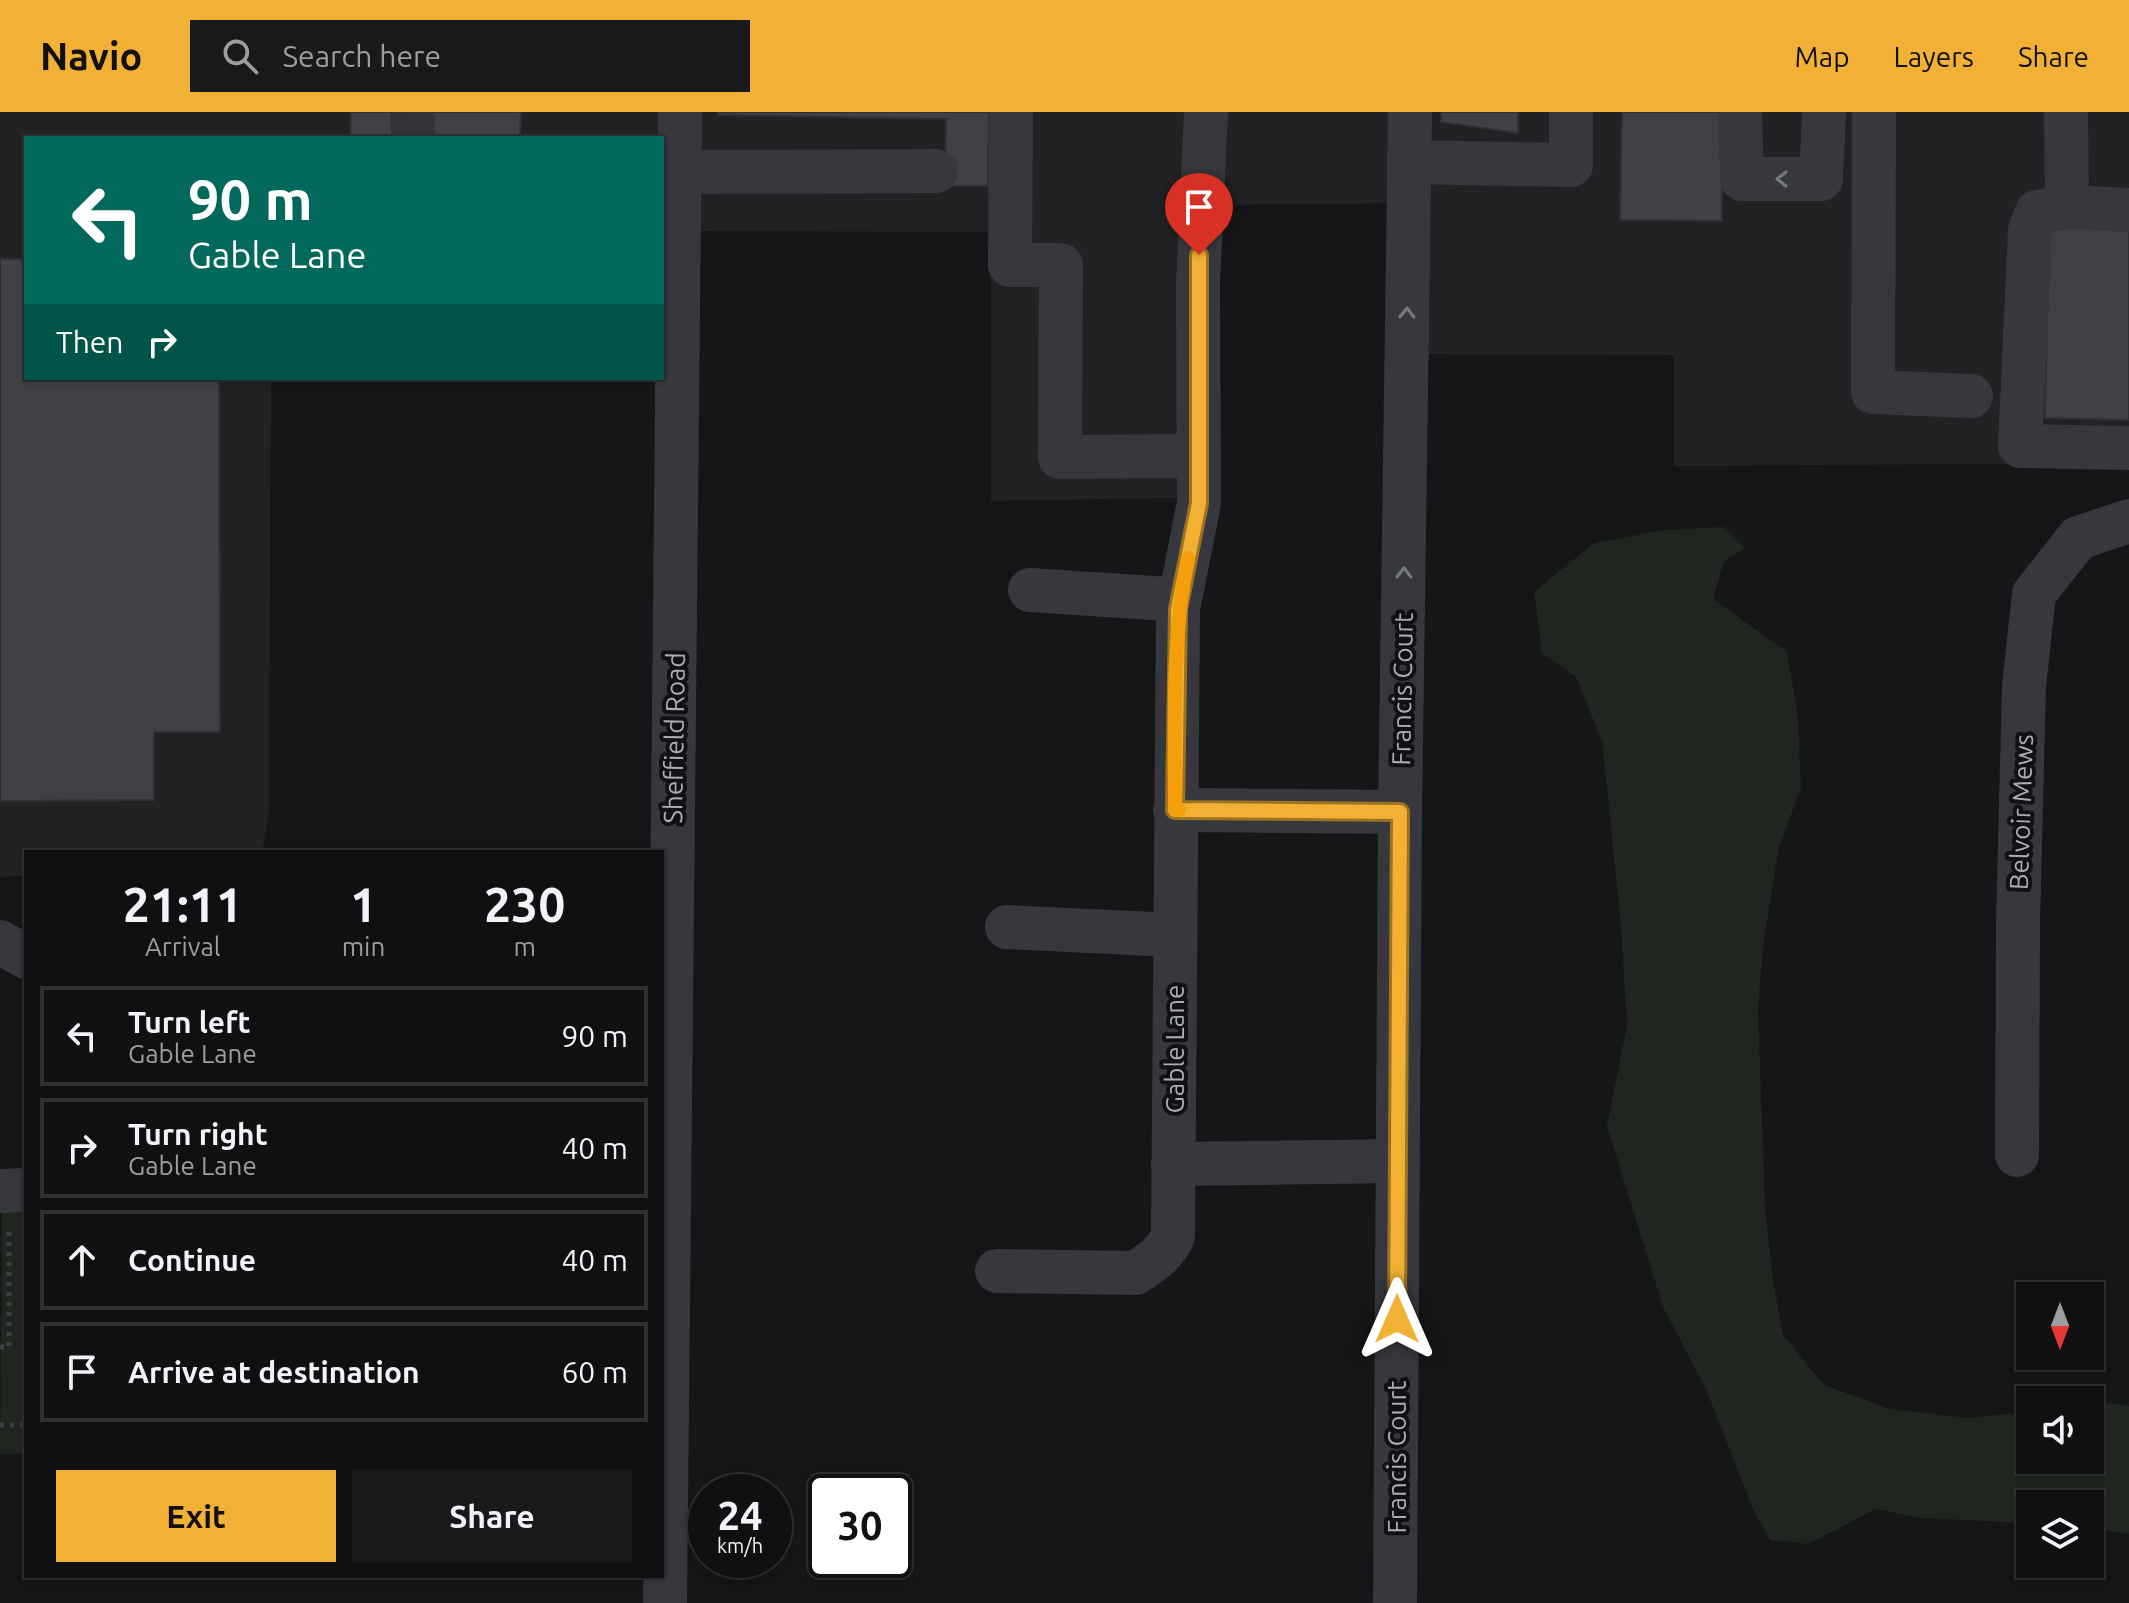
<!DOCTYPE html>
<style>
:root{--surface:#101012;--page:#19191b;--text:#f1f3f6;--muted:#9c9d9f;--line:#303032;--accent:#f2b134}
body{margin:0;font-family:Ubuntu,sans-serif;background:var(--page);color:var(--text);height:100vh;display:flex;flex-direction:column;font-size:30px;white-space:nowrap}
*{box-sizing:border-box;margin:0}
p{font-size:26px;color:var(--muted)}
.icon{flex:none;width:44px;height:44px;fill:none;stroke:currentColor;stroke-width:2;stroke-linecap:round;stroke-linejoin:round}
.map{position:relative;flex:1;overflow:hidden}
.side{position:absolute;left:24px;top:738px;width:640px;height:728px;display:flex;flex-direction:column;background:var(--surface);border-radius:0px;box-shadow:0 2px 6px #0004,0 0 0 2px var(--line)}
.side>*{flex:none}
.guide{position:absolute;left:24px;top:24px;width:640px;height:244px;border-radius:0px;box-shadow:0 2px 6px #0004,0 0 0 2px var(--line);background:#00695c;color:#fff;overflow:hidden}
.needle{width:52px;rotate:180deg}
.controls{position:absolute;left:2016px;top:1170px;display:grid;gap:16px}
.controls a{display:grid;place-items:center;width:88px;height:88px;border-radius:0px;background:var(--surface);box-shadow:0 2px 6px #0004,0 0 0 2px var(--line);font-size:40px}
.speed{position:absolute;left:688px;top:1362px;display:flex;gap:16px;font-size:40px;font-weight:700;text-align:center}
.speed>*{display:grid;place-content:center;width:104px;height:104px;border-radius:50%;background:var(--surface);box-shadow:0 2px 6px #0004,0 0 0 2px var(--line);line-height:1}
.speed small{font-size:20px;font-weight:400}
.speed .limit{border:4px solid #111;border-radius:12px;background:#fff;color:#111}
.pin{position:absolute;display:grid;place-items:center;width:68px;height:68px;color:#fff;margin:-82px -34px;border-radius:50% 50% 50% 0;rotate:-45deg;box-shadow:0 0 8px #0007}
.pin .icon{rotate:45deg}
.me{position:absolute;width:88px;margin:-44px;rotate:0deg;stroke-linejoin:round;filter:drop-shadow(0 0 6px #0008)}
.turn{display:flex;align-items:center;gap:28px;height:168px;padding:0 32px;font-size:36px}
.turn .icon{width:104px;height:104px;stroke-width:2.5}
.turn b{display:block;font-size:56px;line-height:68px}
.then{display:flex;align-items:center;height:76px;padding:0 32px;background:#0003;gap:16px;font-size:30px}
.eta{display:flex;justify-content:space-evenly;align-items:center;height:136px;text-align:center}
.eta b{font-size:48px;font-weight:700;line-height:56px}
.cta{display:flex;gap:16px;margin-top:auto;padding:16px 32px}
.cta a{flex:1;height:92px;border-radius:0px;background:var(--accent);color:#111;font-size:32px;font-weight:700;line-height:92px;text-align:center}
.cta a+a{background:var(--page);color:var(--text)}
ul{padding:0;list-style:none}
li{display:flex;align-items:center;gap:24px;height:100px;margin:0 16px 12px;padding:0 16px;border:4px solid var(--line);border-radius:0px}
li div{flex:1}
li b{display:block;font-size:30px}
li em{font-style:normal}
header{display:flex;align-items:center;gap:48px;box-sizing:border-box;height:112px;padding:0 40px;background:var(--accent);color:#111}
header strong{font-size:38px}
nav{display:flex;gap:44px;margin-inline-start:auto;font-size:28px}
.search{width:560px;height:72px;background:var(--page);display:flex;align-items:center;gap:20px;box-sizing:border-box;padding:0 28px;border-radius:0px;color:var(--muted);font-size:30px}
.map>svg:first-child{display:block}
</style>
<header>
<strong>Navio</strong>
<div class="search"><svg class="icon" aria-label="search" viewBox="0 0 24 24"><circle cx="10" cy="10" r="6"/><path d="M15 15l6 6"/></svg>Search here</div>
<nav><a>Map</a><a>Layers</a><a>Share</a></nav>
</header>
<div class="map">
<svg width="2129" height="1491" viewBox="0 0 2129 1491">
<rect width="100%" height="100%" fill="#161618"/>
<path fill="#222225" d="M0 0H2129V351L1674 354V243L1407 242 1408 91 1218 93V385L991 389V120L662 119V26H26V266H271L269 699 262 740H26V764L0 765Z"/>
<g fill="#1e261f">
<path d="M1724 415 1745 436 1724 449 1713 487 1787 540 1798 605 1801 676 1779 735 1763 833 1758 898 1765 1093 1773 1169 1783 1223 1824 1273 1890 1297 1969 1306 2030 1300V1348H2090V1293L2111 1291 2129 1294V1422L2090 1416V1392H2030V1411L1921 1406 1876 1397 1808 1432 1770 1428 1753 1397 1706 1277 1663 1195 1607 1014 1627 913 1621 814 1602 629 1576 565 1542 541 1534 480 1594 431 1665 418Z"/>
<path d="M26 1092V1342H0L2 1093Z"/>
</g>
<g fill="#404145" stroke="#303034" stroke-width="2">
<path d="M351 0H521L520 26H350Z"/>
<path d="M718 0H989L988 74H945L946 7 718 3Z"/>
<path d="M1441 0H1518V21L1441 10Z"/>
<path d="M1622 0H1722V109L1620 108Z"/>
<path d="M2049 111 2129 112V308L2045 306Z"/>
<path d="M0 147H26V266H219L220 620H154V688L0 689Z"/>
</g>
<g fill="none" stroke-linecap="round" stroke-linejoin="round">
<path stroke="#333438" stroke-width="44" stroke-dasharray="44 22" stroke-linecap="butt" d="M412 0 413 26"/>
<g stroke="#3d3f44" stroke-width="5" stroke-dasharray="4 6" stroke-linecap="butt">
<path d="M0 1235H9V1118"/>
<path d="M0 1313H26"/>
</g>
<g stroke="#37383d" stroke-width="44">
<path d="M1011 0 1010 153H1061L1060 345 1199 344"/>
<path d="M1740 0 1742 67H1821L1824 0"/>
<path d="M1874 0 1873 280 1971 284"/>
<path d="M2066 0 2067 95 2129 98"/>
<path d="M1409 50 1571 53V0"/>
<path d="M680 60 936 59"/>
<path d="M2067 95 2037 100 2030 118 2020 334 2129 336"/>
<path d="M1178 497 1199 391 1198 171 1206 0"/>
<path d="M1175 698 1400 700"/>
<path d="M1007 815 1174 823"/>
<path d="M0 830 26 845"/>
<path d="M2017 1043 2018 811 2024 574 2034 482 2078 426 2129 409"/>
<path d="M1173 1052 1398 1049"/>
<path d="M0 1079 26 1078"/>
<path d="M997 1159 1135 1161C1151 1151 1165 1142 1173 1124L1178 497 1168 487 1030 478"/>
<path d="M665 1491 680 0"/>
<path d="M1395 1491 1400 700 1410 0"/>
</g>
</g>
<defs><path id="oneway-chevron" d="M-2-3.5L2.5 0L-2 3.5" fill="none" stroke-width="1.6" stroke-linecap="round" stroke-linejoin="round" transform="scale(2)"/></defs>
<g stroke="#757881">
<use href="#oneway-chevron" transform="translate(1782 67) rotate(180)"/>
<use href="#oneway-chevron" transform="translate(1407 201) rotate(-89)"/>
<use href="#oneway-chevron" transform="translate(1404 461) rotate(-89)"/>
</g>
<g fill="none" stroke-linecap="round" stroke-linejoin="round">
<g stroke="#9d7322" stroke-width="20">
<path id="route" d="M1199 143V391L1178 497 1175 698 1400 700 1397 1207"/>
</g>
<use href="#route" stroke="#f2b134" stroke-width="14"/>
<path stroke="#f59e0b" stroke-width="14" d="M1179 698H1175C1175 613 1171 529 1188 446"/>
</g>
<g text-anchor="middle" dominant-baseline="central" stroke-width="8" stroke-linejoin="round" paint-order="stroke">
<g font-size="26" fill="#a8adb8" stroke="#111113">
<text transform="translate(1402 577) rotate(-89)">Francis Court</text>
<text transform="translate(674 626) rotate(-89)">Sheffield Road</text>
<text transform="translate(2021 700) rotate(-88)">Belvoir Mews</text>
<text transform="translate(1174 937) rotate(-90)">Gable Lane</text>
<text transform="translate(1396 1345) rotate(-90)">Francis Court</text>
</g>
</g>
</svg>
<div class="controls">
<a><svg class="needle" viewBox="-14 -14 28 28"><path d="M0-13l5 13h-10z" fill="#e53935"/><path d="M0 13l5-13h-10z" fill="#9c9d9f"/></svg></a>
<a><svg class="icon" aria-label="sound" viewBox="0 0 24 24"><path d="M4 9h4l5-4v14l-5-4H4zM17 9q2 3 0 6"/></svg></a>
<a><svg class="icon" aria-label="layers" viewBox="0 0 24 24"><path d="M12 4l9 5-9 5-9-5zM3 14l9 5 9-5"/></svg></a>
</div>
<div class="speed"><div>24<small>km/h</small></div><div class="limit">30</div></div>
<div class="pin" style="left:1199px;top:143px;background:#d93025"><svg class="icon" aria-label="arrive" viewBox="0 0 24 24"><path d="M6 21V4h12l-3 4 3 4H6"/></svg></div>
<svg class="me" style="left:1397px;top:1207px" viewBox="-20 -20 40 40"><path d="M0-17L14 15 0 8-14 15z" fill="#f2b134" stroke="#fff" stroke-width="4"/></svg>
<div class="guide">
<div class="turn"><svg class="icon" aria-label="left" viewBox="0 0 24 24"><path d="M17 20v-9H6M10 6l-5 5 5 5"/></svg><div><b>90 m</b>Gable Lane</div></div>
<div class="then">Then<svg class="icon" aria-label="right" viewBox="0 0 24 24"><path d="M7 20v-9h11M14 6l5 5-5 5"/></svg></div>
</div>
<section class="side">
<div class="eta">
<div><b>21:11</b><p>Arrival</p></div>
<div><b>1</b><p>min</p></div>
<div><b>230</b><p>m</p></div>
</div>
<ul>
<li><svg class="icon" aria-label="left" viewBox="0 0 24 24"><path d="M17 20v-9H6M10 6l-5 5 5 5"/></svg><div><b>Turn left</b><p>Gable Lane</p></div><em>90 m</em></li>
<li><svg class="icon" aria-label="right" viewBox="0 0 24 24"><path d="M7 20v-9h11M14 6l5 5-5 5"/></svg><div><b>Turn right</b><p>Gable Lane</p></div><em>40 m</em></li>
<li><svg class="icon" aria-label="ahead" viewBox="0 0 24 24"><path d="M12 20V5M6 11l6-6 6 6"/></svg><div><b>Continue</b></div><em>40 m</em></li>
<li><svg class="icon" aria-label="arrive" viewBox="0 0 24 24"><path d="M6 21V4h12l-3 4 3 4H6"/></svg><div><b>Arrive at destination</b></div><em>60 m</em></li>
</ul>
<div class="cta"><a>Exit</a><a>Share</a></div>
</section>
</div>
